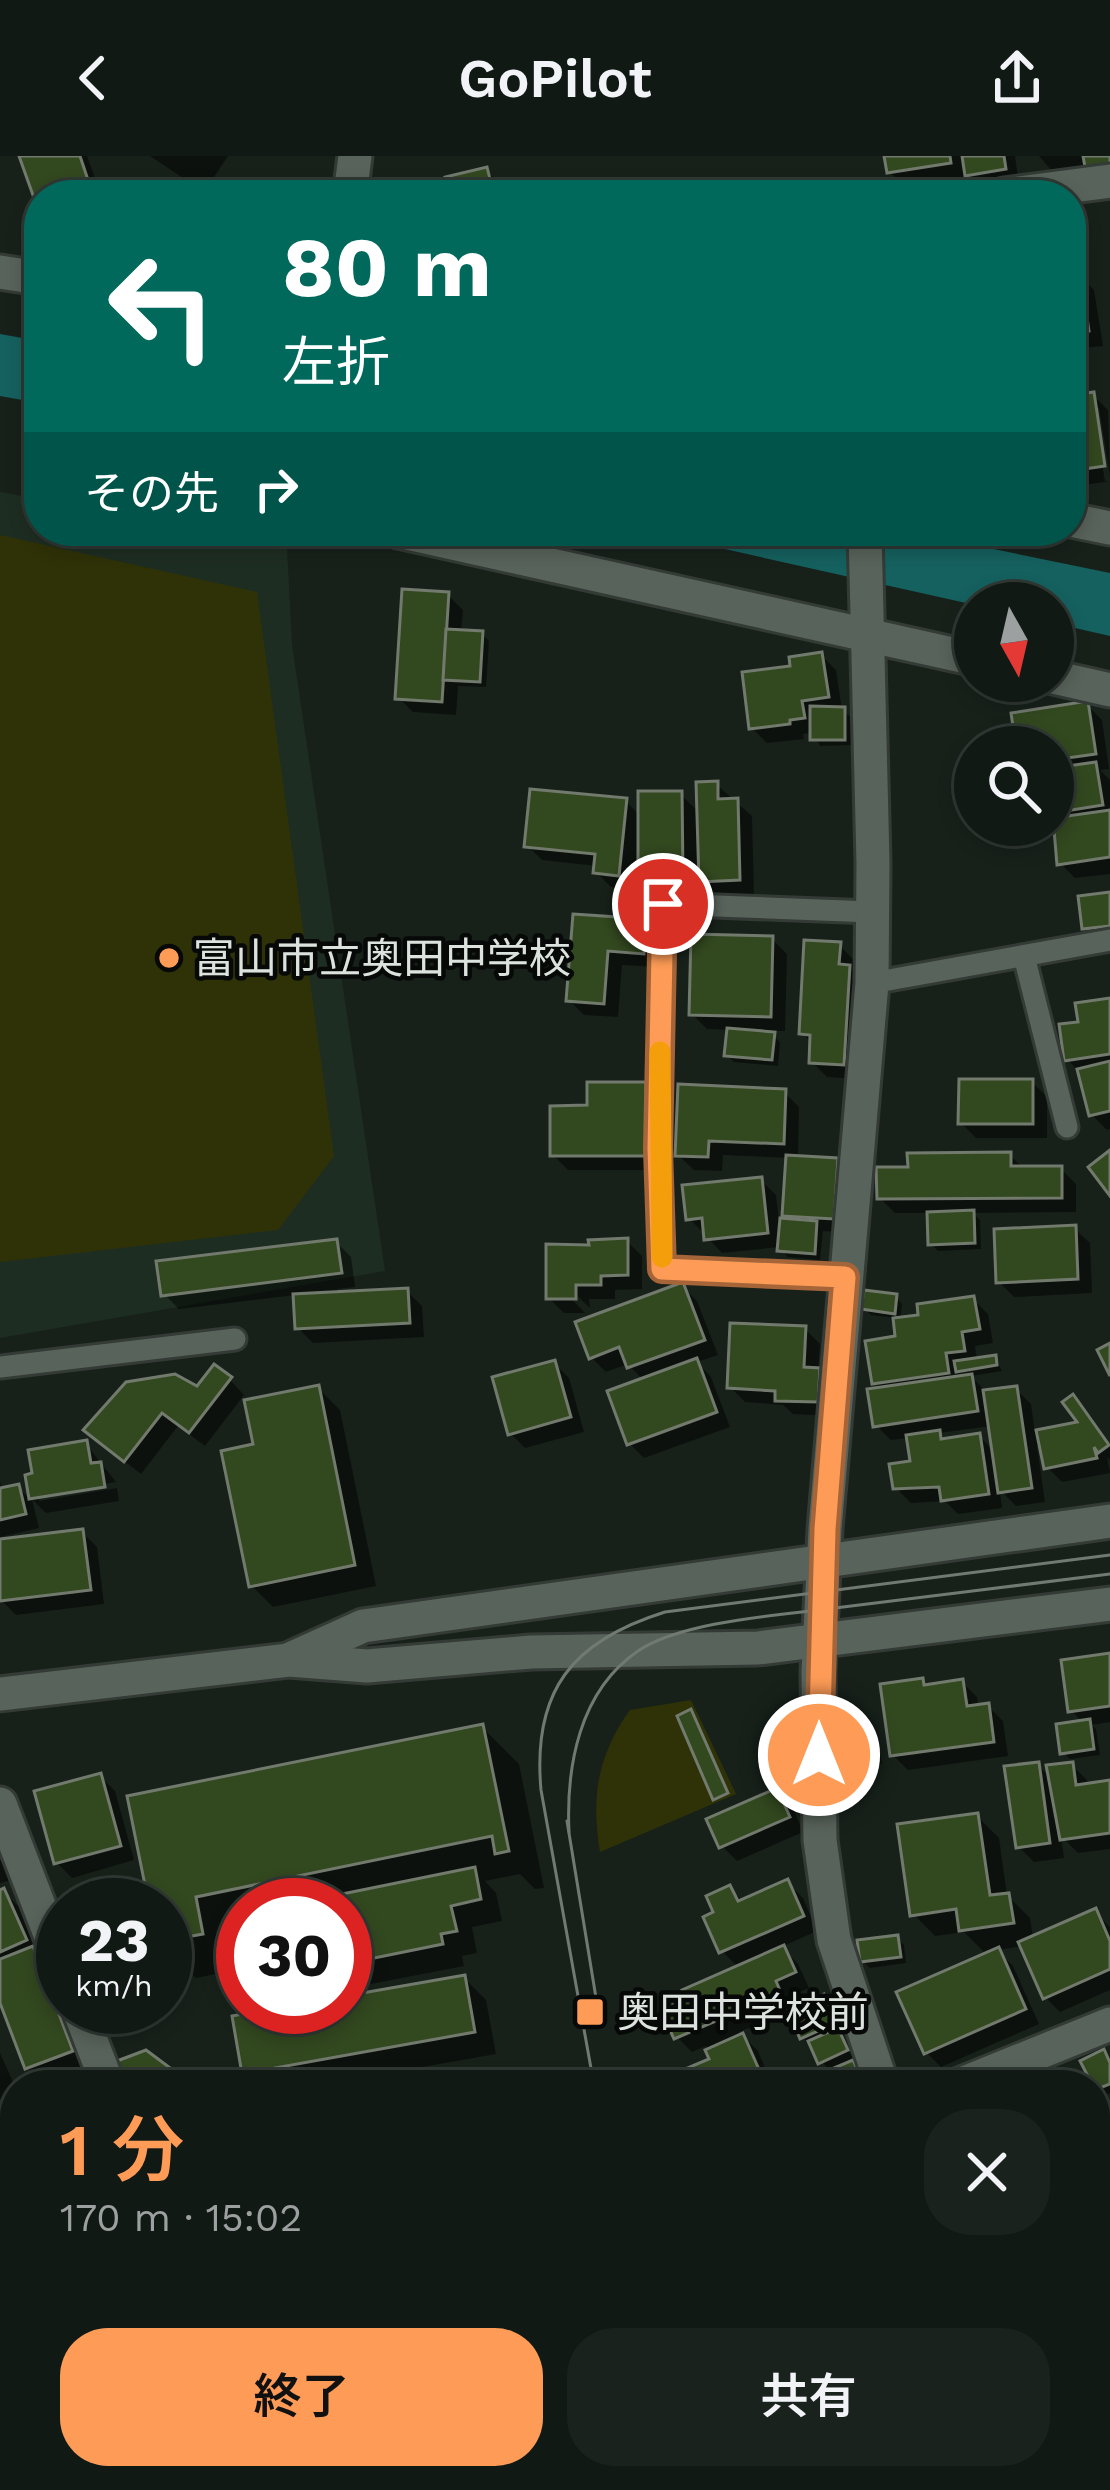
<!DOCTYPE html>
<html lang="ja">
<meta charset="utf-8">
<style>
:root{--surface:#111914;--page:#1a221d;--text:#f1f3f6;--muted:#9ca0a0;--line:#303834;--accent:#fe9c57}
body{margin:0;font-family:"Work Sans","Noto Sans JP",sans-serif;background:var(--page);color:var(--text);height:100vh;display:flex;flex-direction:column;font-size:45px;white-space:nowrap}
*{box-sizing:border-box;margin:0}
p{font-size:39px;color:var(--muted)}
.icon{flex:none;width:66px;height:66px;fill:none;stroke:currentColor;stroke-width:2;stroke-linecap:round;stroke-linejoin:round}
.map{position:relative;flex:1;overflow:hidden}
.details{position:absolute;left:0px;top:1914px;width:1110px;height:420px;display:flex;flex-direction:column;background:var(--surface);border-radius:48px 48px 0 0;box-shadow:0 6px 18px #0003,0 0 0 3px var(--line)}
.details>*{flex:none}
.top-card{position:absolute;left:24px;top:24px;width:1062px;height:366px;border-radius:48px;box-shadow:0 6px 18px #0003,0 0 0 3px var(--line);background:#00695c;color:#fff;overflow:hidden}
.needle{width:78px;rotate:172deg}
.buttons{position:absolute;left:954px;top:426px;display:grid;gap:24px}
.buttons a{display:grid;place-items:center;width:120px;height:120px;border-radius:50%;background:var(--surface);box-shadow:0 6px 18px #0003,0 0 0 3px var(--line);font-size:60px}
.speed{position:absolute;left:36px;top:1722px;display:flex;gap:24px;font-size:60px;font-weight:700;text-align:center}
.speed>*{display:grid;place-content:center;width:156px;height:156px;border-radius:50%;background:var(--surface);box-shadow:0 6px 18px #0003,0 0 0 3px var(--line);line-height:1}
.speed small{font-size:30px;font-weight:400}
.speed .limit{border:18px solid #d22;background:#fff;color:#111}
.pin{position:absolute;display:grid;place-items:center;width:102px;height:102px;color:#fff;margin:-51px;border:6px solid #fff;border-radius:50%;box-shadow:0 3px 12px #0007}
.me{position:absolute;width:132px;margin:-66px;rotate:0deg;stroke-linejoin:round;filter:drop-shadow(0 0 9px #0008)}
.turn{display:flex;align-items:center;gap:42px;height:252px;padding:0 60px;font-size:54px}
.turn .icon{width:156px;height:156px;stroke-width:2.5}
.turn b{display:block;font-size:84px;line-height:102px}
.then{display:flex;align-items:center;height:114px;padding:0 60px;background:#0003;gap:24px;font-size:45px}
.round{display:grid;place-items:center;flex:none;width:126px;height:126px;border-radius:48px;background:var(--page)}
.headline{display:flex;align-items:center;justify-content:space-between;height:204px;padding:0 60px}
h1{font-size:72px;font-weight:600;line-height:90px;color:var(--accent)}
.cta{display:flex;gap:24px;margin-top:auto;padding:24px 60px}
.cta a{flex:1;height:138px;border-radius:48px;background:var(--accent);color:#111;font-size:48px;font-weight:600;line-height:138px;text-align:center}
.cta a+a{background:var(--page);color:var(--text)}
header{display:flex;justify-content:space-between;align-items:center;height:156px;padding:0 60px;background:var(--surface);font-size:54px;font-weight:600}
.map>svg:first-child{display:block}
</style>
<header><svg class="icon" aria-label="back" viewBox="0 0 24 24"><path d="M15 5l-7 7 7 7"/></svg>GoPilot<svg class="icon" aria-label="share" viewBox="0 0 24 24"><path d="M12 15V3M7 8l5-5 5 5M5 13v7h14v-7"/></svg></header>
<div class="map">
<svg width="1110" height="2334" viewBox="0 0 1110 2334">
<rect width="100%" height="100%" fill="#17211a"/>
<path fill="#1e2d22" d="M0 336 39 343V375H199L287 392 292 489 385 1115 0 1182Z"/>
<g fill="#2f3207">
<path d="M0 379 257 436 334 1000 278 1074 0 1106Z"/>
<path d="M691 1544 736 1638 600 1696C591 1642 597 1600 630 1554Z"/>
</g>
<g fill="#15615f">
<path d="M0 178 39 185V247L0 240Z"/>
<path d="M644 375H906L1110 417V480L1053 467V447L975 449Z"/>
</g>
<g fill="#0007" fill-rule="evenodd">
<path d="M22 0H87L101 39H39V47Z"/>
<path d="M150 0H228L204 36Z"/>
<path d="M887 0H1015L1019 28 983 33 963 13 964 21 904 30 889 15Z"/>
<path d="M1039 0H1110V32L1062 27Z"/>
<path d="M486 14 501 29 503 39H453Z"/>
<path d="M1079 119 1094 134 1103 190 1083 192 1085 205 1071 207V120Z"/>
<path d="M1093 239 1108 254 1110 320 1099 252H1093L1105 325H1110L1072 331 1071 242Z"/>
<path d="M448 439 463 454 461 477 482 478 489 485 486 531 458 530 456 559 413 556 398 541Z"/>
<path d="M821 499 836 514 842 554 851 561V589L820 590 813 577 803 578 804 583 767 587 752 572 793 512Z"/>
<path d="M1087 549 1102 564 1109 613 1100 614 1110 624V718L1075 722 1060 707 1055 673 1048 669H1053V591H1019Z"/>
<path d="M716 628 752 660 754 738 717 739 696 719 697 734H657L641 719V694H637L633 734 611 731 596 716 597 710 542 704 527 689 626 645 641 661 680 638 700 657Z"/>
<path d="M575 761 645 766 660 781 658 811 622 809 618 861 584 859 569 844Z"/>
<path d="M772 783 787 798 785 875H769L780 886 778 910 734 906 727 899 730 874 707 873 692 858Z"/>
<path d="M839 789 854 804V817L864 827 858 923 827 921 812 906 813 888 802 877Z"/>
<path d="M1110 845V973L1107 974 1092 959 1082 919 1067 903 1081 868Z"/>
<path d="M1032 926 1047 941V982H976L961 967Z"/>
<path d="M645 929 660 944 659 1014H568L553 999 590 952Z"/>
<path d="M784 936 799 951 798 1002 836 1005 851 1020 848 1077 823 1075 820 1104 787 1101 780 1091 722 1097 689 1062 761 1024 776 1039 779 1065 792 1066 785 1059 789 1002 723 999 722 1015 694 1014 678 999Z"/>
<path d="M1010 999 1024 1013H1061L1076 1028V1056L973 1057 980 1064 981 1093 938 1095 931 1088 930 1057H895L880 1042 911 1014Z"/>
<path d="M1074 1072 1090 1087 1092 1137 1014 1141 999 1126Z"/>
<path d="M627 1085 642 1100V1133L615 1134V1143H589L590 1152 567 1130 563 1134 585 1157H564L549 1142 592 1092Z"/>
<path d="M336 1086 351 1101 355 1131 337 1133V1138L407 1135 422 1150 424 1181 313 1187 298 1172 296 1139 179 1153 164 1138Z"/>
<path d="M682 1130 697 1145 718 1199 697 1206 711 1221 730 1271 644 1302 629 1287 644 1225 628 1208 606 1216 591 1201Z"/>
<path d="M896 1141 902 1148 900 1164 973 1143 988 1158 993 1187 975 1190 977 1204 995 1202 1002 1215 971 1220 987 1237 1016 1233 1031 1248 1035 1277 1082 1268 1072 1242 1110 1289V1304L1107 1301 1110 1317 1062 1326 1047 1311 1042 1290H1037L1045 1346 1016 1350 1000 1334 1002 1352 958 1358 945 1345 911 1347 896 1332 913 1307 909 1282 891 1284 876 1269 882 1234 875 1227 899 1183 896 1162 871 1159 864 1152ZM991 1270 995 1296 979 1280 947 1285 939 1277Z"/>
<path d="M805 1173 820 1188 818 1215 833 1230 832 1260 793 1258 783 1249 745 1246 730 1231Z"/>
<path d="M554 1207 569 1222 584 1276 525 1292 510 1277Z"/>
<path d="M230 1224 244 1239 205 1290 178 1270 141 1318 102 1288 198 1234Z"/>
<path d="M318 1232 340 1254 376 1430 273 1451 251 1429 257 1291Z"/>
<path d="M86 1288 116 1326 39 1338V1345L117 1332 119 1345 46 1357 32 1343 39 1372 0 1381V1325L2 1334 18 1331 32 1345 28 1321Z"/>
<path d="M82 1376 97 1391 104 1448 16 1459 1 1444 0 1386Z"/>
<path d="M1110 1500V1566L1092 1569 1096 1573 1100 1599 1070 1603 1063 1596 1083 1567 1071 1554Z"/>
<path d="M922 1525 928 1531 962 1526 977 1541 978 1551 988 1550 1003 1565 1008 1600 908 1614 893 1599Z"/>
<path d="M690 1557 697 1564 728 1634 715 1640Z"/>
<path d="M482 1571 519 1608 544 1732 535 1733 520 1718 485 1725 496 1737 502 1765 472 1771 477 1797 462 1800 464 1810 345 1833V1749H243V1833L235 1814 196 1822 165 1791V1749H152ZM237 1776 242 1802 236 1803 231 1777Z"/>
<path d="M872 1579 878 1586 882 1608 844 1613 837 1606Z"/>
<path d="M1038 1609 1051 1622 1072 1609 1087 1624 1088 1630 1110 1627V1693L1078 1697 1061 1680 1064 1702 1034 1706 1019 1691Z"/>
<path d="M100 1620 115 1635 134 1704 72 1722 57 1707Z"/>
<path d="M777 1635 792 1650 803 1676 737 1705 722 1690Z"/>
<path d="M977 1660 999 1682 1007 1739 1030 1762 1033 1782 1095 1756 1110 1771V1834L1060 1856 1045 1841 1023 1790 997 1794 1013 1810 1039 1868 941 1911 926 1896 987 1799 964 1776 935 1780 913 1758Z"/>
<path d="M0 1683 12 1724 0 1727Z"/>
<path d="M788 1727 803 1742 817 1775 781 1791 798 1808 809 1832 789 1841 794 1854 823 1842 830 1849 841 1874 838 1876 853 1902 848 1904 865 1929H825L831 1917 803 1881 791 1854 739 1876 758 1895 772 1929H673L713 1904 706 1890 692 1896 677 1881 739 1812 722 1795 717 1757 730 1732 744 1746Z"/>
<path d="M4 1736 19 1751 41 1802 48 1809 86 1910 43 1927 28 1912 0 1839V1737Z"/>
<path d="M897 1782 904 1789 906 1807 870 1812 863 1805Z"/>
<path d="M464 1822 486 1844 496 1898 321 1929H257L245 1916 299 1851H345V1843Z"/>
<path d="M165 1848 166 1851 120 1867 105 1851H165Z"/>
<path d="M0 1897 15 1930V1943L0 1950Z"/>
<path d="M1103 1897 1110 1904V1937L1102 1940 1095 1933Z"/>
<path d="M0 2104 15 2122V2151L0 2158Z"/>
<path d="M1095 2113 1108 2155 1095 2160Z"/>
<path d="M0 2220 11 2246 0 2251Z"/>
<path d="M738 2319H843L751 2332Z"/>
<path d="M1013 2319H1048L1050 2334H1017Z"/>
</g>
<g fill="#32481f" stroke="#72796d" stroke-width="3">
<path d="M19 0H80L93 39H39V56Z"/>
<path d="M884 0H950L951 7 887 17Z"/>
<path d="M962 0H1004L1006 13 965 20Z"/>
<path d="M1083 0H1110V8L1085 11Z"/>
<path d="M487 11 494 39H450L445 21Z"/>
<path d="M1080 116 1089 175 1071 178V117Z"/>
<path d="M1094 236 1105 310 1071 315V239Z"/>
<path d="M402 433 449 436 442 546 395 543Z"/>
<path d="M446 473 483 475 480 526 443 524Z"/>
<path d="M822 496 829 541 802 545 805 562 790 564V568L749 573 742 516 790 510 789 501Z"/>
<path d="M1088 545 1096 598 1053 604V591H1016L1011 557Z"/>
<path d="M810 550 845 551V584H810Z"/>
<path d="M1096 606 1103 649 1053 657V612Z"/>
<path d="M718 625V643L738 642 740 724 699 726 696 626Z"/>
<path d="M530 633 627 642 619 720 593 717 595 698 524 691Z"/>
<path d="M638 635H682L683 720 638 721Z"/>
<path d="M1110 654V701L1057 709 1053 662Z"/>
<path d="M1110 736V770L1082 773 1078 740Z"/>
<path d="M573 758 647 763 644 798 608 795 604 848 566 845Z"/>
<path d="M691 778 773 780 771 861 689 859Z"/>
<path d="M804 784 841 786 839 808 850 809 844 909 809 907 810 879 799 878Z"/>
<path d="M1110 842V898L1064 905 1059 868 1078 866 1075 847Z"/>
<path d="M727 872 775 876 772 904 724 900Z"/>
<path d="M1110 905V955L1089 960 1077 913Z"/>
<path d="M959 923H1033V968H958Z"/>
<path d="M587 926H646V1000H550V950L587 949Z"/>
<path d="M678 928 786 933 784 988 709 985 708 1001 675 1000Z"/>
<path d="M1110 994V1040L1088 1011Z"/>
<path d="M1011 996V1010H1062V1042L877 1043 876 1011H908L907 997Z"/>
<path d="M786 999 838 1002 834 1063 782 1060Z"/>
<path d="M762 1021 768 1077 704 1084 702 1062 686 1064 682 1029Z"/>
<path d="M974 1054 975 1087 928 1089 927 1056Z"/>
<path d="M780 1062 817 1065 815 1098 777 1095Z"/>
<path d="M1076 1069 1078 1123 996 1127 994 1073Z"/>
<path d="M628 1082V1119L601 1120V1129H576V1143H546V1088L589 1089 588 1084Z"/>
<path d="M337 1083 342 1117 161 1140 156 1105Z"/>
<path d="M683 1126 705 1184 627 1212 619 1191 589 1203 575 1166Z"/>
<path d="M408 1132 410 1167 295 1173 293 1138Z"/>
<path d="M864 1134 897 1138 895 1158 861 1153Z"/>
<path d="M974 1140 980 1173 962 1176 965 1195 946 1197 949 1217 872 1228 865 1185 895 1180 893 1162 918 1159 917 1148Z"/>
<path d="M730 1167 806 1170 804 1211 820 1212 818 1246 775 1245V1235L727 1232Z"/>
<path d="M1110 1187V1220L1097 1194Z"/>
<path d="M996 1199 997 1209 956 1216 954 1205Z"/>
<path d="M697 1202 717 1256 627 1289 607 1235Z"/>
<path d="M555 1204 571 1261 508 1279 492 1221Z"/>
<path d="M214 1208 232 1221 189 1277 162 1257 124 1306 83 1274 126 1226 175 1218 197 1230Z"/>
<path d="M972 1218 978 1255 873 1271 867 1233Z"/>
<path d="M319 1229 355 1409 249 1431 221 1295 253 1288 244 1244Z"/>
<path d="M1017 1230 1032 1332 998 1337 983 1234Z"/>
<path d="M1073 1238 1109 1289 1098 1297 1094 1291 1097 1302 1044 1313 1036 1274 1077 1266 1062 1246Z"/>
<path d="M940 1274 941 1283 980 1277 989 1338 941 1345 939 1331 893 1333 889 1308 910 1305 906 1279Z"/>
<path d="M87 1284 91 1307 101 1306 105 1331 29 1343 25 1319 32 1317 28 1294Z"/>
<path d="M19 1328 26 1358 0 1364V1332Z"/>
<path d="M83 1373 91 1434 0 1445V1383Z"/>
<path d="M1110 1497V1550L1068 1556 1061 1504Z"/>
<path d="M923 1522 924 1529 963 1523 967 1550 989 1547 994 1586 890 1600 880 1528Z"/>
<path d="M691 1553 728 1637 713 1644 677 1560Z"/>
<path d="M1090 1563 1094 1593 1060 1598 1056 1568Z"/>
<path d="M483 1568 509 1695 495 1698 492 1680 196 1741 203 1778 165 1785V1749H149L127 1640Z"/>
<path d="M873 1576 876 1602 834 1608 831 1582Z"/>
<path d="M1039 1606 1050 1687 1016 1692 1004 1610Z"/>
<path d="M1073 1606 1076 1629 1110 1624V1677L1060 1684 1046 1609Z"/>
<path d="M101 1617 121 1690 54 1708 34 1635Z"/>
<path d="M777 1632 790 1661 719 1692 706 1663Z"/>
<path d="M978 1657 990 1739 1009 1737 1014 1767 959 1775 956 1753 910 1760 897 1668Z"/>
<path d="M475 1711 481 1743 451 1750 457 1775 441 1778 443 1788 345 1808V1749H288Z"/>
<path d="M788 1723 804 1760 719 1797 703 1761 713 1756 706 1740 730 1729 738 1745Z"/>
<path d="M4 1732 27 1784 0 1796V1734Z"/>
<path d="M1096 1752 1110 1785V1813L1043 1843 1018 1786Z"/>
<path d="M243 1758V1828L235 1830 229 1801 239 1799 231 1760Z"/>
<path d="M898 1779 901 1801 860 1806 857 1784Z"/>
<path d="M784 1789 796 1816 776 1825 781 1837 674 1883 661 1854 686 1843 682 1834Z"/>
<path d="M33 1790 73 1895 25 1913 0 1847V1803Z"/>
<path d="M999 1791 1026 1853 924 1898 896 1836Z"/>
<path d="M465 1819 475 1876 242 1918 232 1860 281 1851H345V1840Z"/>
<path d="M824 1838 836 1867 800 1883 788 1854Z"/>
<path d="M838 1872 848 1894 818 1908 808 1885Z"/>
<path d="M743 1877 764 1925 755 1929H669L666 1921 709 1903 705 1894Z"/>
<path d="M1104 1893 1110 1907V1928L1095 1934 1080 1905Z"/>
<path d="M146 1894 193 1929H125L117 1905Z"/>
<path d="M853 1904 864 1929H821L817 1919Z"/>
<path d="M562 1915 565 1929H528L527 1922Z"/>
<path d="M0 2102 13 2132 0 2137Z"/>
<path d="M15 2165V2236L0 2202V2171Z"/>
<path d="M1110 2168V2259H1108L1098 2225 1095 2226V2172Z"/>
<path d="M1010 2319H1043L1044 2329 1012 2333Z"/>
</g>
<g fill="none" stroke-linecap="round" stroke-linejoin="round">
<g stroke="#343a35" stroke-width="27">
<g id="service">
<path d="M1024 800 1067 971"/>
<path d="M872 827 1110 784"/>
<path d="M845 1121 662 1113 658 993 663 748 872 756"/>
<path d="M0 1211 235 1183"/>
</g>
</g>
<g stroke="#343a35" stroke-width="39">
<g id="minor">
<path d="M350 39 355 0"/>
<path d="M1004 39 1110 25"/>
<path d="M0 116 39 122"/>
<path d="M1071 364 1110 372"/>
<path d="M398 375 975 503"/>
<path d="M865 375 873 707 872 827 825 1373 818 1515 820 1684 834 1784 882 1929"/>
<path d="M1053 521 1110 534"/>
<path d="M0 1648 63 1812"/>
<path d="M78 1851 108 1929"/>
<path d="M959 1929 1110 1868"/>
<path d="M0 2308 15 2303"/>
<path d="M57 2319 62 2334"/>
<path d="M301 2319 304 2334"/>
<path d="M1072 2319 1074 2334"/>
</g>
</g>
<g stroke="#343a35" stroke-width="39">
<g id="tertiary">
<path d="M290 1503 363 1470 1110 1365"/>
<path d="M0 1538 289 1504 367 1510 531 1496 758 1492 1110 1448"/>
</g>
</g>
<use href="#service" stroke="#58635b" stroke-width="21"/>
<use href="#minor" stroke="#58635b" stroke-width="33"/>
<use href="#tertiary" stroke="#58635b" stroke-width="33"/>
<g stroke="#717973" stroke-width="3">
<path d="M567 1665 598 1854"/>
<path d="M569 1676C566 1611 579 1535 638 1495 682 1465 782 1459 835 1452 927 1441 1018 1429 1110 1418"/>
<path d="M594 1929 541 1634C532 1535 572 1485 665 1456L1110 1399"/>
<path d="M668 2319 671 2334"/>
</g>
</g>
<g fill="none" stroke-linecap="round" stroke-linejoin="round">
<g stroke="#a56539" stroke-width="30">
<path id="route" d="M663 748 658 993 662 1113 845 1121 825 1373 819 1599"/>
</g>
<use href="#route" stroke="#fe9c57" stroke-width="21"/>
<path stroke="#f59e0b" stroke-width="21" d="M660 896 662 1101"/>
</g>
<g fill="#fe9c57" stroke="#060907" stroke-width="4.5">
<circle cx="169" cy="802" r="12"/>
<rect x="575" y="1841" width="30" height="30" rx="6"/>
</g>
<g text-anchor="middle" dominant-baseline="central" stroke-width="9" stroke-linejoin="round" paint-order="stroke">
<g font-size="42" fill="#dce2dd" stroke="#060907" text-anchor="start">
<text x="193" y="802">富山市立奥田中学校</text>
<text x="617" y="1856">奥田中学校前</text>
</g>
</g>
</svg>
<div class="buttons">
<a><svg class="needle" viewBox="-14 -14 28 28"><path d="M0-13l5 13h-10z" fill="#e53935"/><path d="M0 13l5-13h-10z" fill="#9ca0a0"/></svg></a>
<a><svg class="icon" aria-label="search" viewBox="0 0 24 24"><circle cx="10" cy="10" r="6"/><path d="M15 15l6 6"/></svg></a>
</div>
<div class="speed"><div>23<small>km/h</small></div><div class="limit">30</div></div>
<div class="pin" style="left:663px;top:748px;background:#d93025"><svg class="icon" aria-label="arrive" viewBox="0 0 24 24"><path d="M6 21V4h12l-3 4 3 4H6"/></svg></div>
<svg class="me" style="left:819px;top:1599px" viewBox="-20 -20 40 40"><circle r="17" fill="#fe9c57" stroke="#fff" stroke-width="3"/><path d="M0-11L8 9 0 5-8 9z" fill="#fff"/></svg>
<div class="top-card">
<div class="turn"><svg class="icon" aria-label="left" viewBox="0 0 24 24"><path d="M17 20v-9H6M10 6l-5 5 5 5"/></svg><div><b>80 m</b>左折</div></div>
<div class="then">その先<svg class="icon" aria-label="right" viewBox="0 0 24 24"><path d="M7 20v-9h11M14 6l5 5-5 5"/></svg></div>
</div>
<section class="details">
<div class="headline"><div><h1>1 分</h1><p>170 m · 15:02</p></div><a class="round"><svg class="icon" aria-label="close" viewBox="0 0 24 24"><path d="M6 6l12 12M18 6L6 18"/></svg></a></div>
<div class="cta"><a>終了</a><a>共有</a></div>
</section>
</div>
